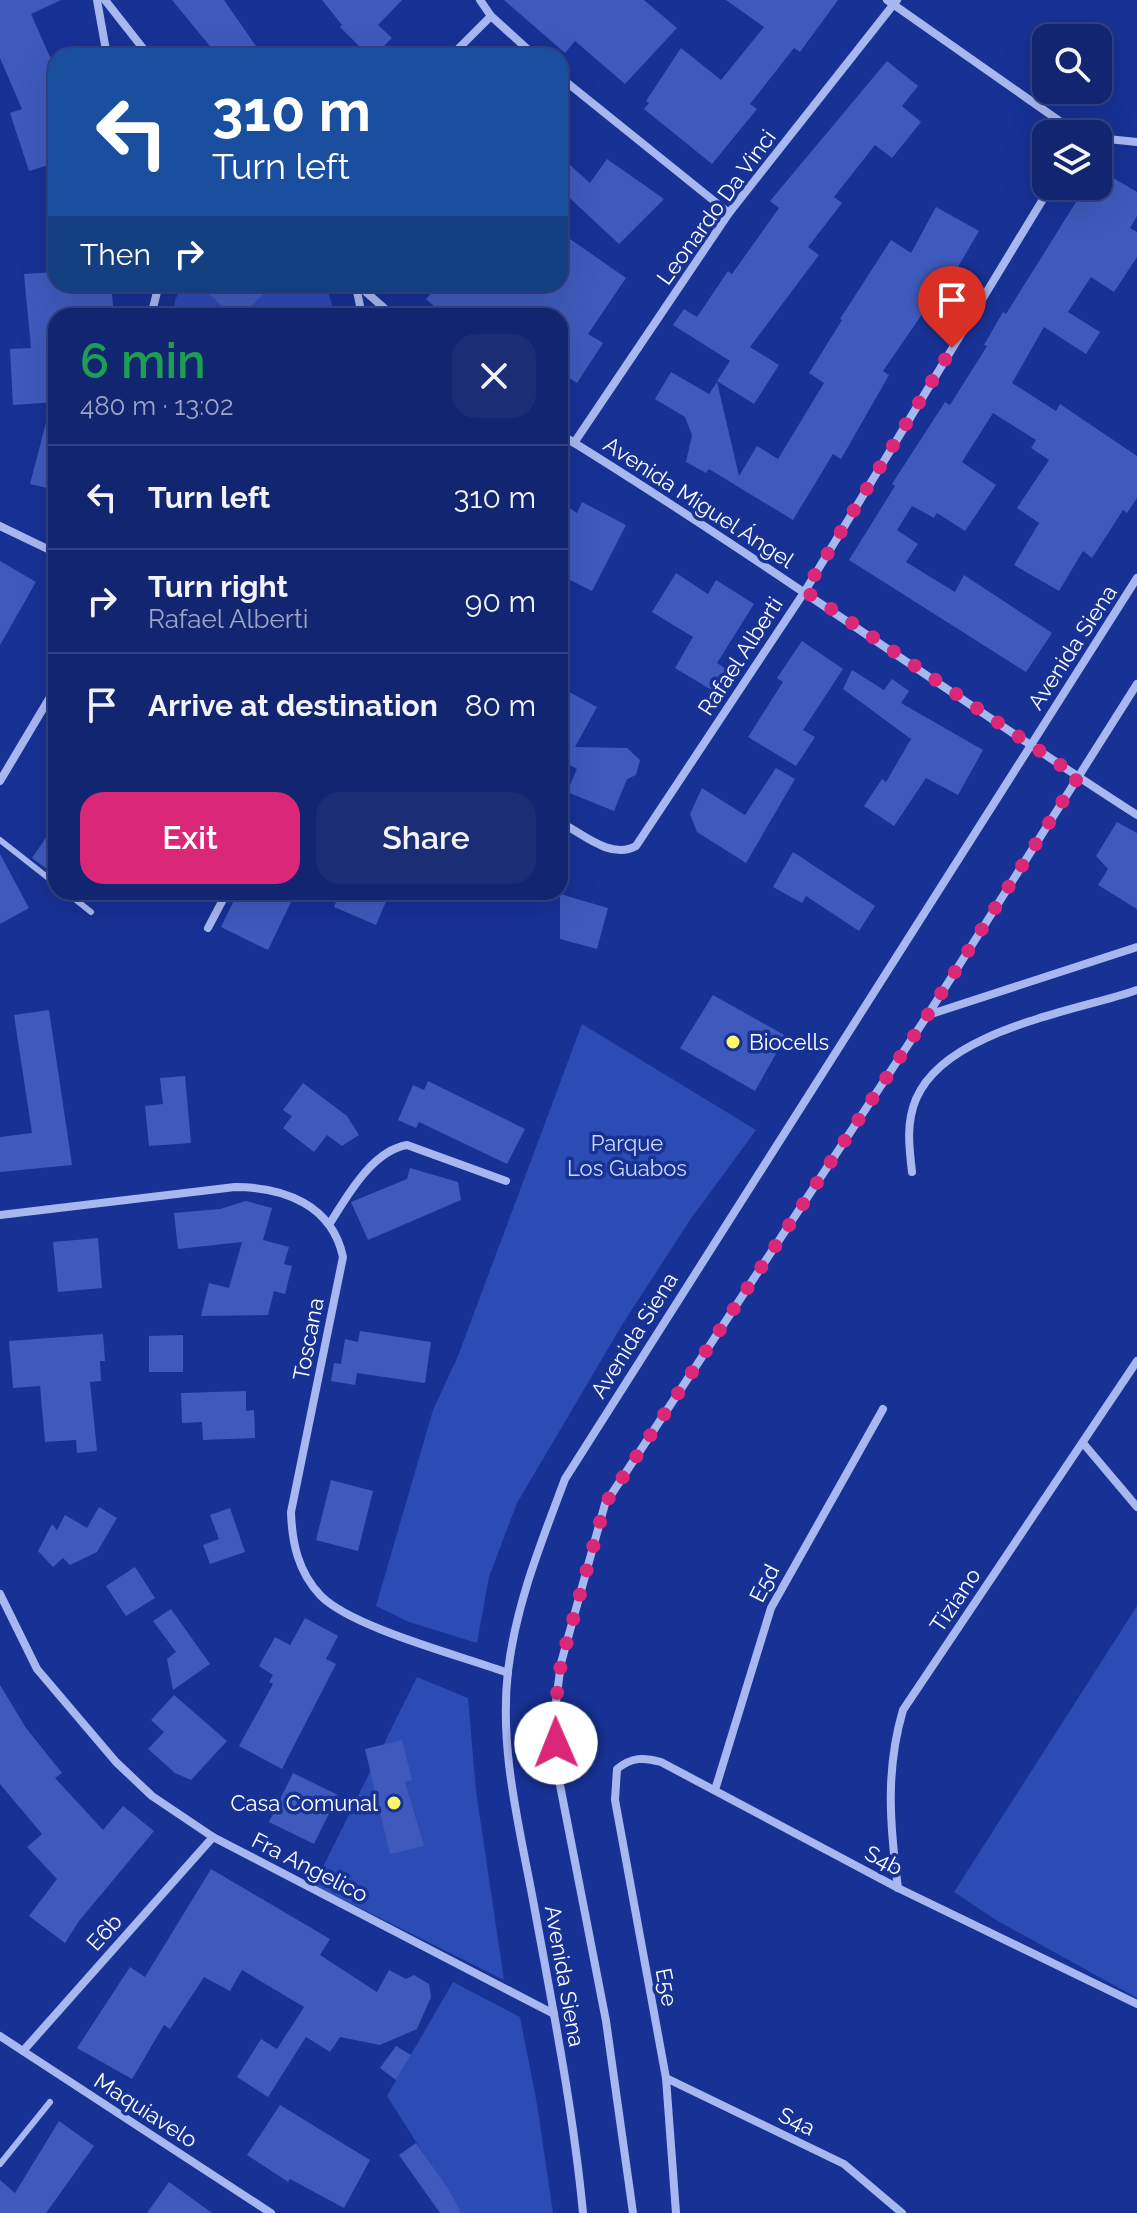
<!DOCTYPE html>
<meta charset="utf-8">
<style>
:root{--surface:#112570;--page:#1a2d75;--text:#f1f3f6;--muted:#9ca5c3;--line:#304283;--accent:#db2777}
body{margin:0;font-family:Raleway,sans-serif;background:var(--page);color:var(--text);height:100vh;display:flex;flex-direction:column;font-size:30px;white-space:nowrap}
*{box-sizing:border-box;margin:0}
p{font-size:26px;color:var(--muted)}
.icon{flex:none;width:44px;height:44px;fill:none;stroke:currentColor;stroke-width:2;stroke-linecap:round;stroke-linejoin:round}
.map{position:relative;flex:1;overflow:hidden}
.sheet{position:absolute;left:48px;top:308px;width:520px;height:592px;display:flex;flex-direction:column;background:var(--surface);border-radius:24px;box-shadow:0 8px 32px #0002,0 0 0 2px var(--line)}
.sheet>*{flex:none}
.banner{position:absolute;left:48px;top:48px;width:520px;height:244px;border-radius:24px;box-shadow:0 8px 32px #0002,0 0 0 2px var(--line);background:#1a4fa0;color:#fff;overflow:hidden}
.controls{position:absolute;left:1032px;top:24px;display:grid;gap:16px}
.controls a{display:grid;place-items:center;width:80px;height:80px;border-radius:16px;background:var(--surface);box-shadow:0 8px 32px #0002,0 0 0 2px var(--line);font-size:40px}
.pin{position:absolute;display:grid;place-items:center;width:68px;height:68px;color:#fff;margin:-82px -34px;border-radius:50% 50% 50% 0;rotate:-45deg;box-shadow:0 0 8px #0007}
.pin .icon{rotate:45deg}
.me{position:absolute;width:88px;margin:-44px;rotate:359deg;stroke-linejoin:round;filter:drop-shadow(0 0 6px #0008)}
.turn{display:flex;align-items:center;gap:28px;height:168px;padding:0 32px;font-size:36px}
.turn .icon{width:104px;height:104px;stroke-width:2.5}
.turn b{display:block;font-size:56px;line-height:68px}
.then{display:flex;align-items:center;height:76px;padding:0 32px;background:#0003;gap:16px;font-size:30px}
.round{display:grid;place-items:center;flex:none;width:84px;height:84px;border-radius:24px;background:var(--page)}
.head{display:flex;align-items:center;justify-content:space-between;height:136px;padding:0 32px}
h1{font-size:48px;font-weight:600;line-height:60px;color:#1e9e55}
.cta{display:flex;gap:16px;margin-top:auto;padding:16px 32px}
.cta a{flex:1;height:92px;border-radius:24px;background:var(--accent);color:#fff;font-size:32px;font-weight:600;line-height:92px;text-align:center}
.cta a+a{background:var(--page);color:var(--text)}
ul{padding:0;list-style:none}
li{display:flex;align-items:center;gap:24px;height:104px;padding:0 32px;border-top:2px solid var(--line)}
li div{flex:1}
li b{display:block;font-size:30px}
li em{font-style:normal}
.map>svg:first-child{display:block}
</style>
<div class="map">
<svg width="1137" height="2213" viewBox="0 0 1137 2213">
<rect width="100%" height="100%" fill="#173195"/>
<g fill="#2d4bb4">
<path d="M183 284H326L335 316H174L175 300Z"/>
<path d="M582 1024 756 1130 690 1220 622 1325 517 1503 489 1577 477 1643 409 1622 376 1606 433 1410 458 1356Z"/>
<path d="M1137 1606V1998L996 1920 954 1892Z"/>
<path d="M417 1677 468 1698 476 1791 504 1980 314 1885Z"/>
<path d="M453 1982 520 2017 537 2104 553 2213H461L387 2096Z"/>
</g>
<g fill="#3f5abc">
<path d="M0 0H61L31 14 50 57 56 55V163L29 171 10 113 22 109 0 58Z"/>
<path d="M172 0H224L263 56H218Z"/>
<path d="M322 0H402L378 25 392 38 374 56H369L340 27 342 25Z"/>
<path d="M504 0H644L677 28 625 84 575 41 565 53Z"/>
<path d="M726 0H838L800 52 794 48 750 104 757 109 712 164 644 109 649 103 646 101 681 48 721 80 764 27Z"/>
<path d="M887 61 918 86 902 106 921 122 892 158 875 145 834 197 842 203 808 247 819 255 750 347 779 365 754 404 717 381 730 361 673 325 684 309 697 317 728 271 732 274 779 208 770 201Z"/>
<path d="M560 156 590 183 607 159 664 199 619 244 560 189Z"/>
<path d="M1098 169 1137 192V216L1130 228 1137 232V257L1114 292 1091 277 1068 312 1100 332 1086 354 1044 327 1012 383 1056 411 1060 404 1137 456V498L1127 513 1123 510 1092 558 1083 551 1059 591 1014 565 1039 523 1017 508 1049 460 1031 448 1036 440 993 413 962 462 996 485 965 531 937 513 934 518 912 506 897 530 918 544 906 562 955 592 964 575 1052 633 1026 672 849 560 895 486 892 484 945 402 950 405 987 346 984 345 1003 312 1006 314 1086 186H1098Z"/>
<path d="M936 207 979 231 955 272 952 271 883 371 889 375 841 459 833 454 793 520 709 469 706 473 686 462 692 435 685 417 655 399 671 372 709 394 717 382 739 476 757 446 778 459 824 383 809 373 842 320 840 319 891 240 911 253Z"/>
<path d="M560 232 626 278 588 334 603 343 577 383 560 372V316H445L426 299 440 284H560Z"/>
<path d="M56 272V284H111L114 316H56V402L13 405 10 349 31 348 24 274Z"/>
<path d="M218 284H273L242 316H232L209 294Z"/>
<path d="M49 411H56V490L30 484Z"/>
<path d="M560 502 577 513 582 502 626 525 592 591 560 575Z"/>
<path d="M0 561 36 582 0 645Z"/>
<path d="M676 573 708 594 716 580 754 604 717 663 728 670 715 692 675 668 693 637 652 612Z"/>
<path d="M802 641 843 669 803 730 815 737 796 766 748 737 783 682 777 678Z"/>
<path d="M852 670 884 690 892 679 909 691 901 703 983 750 958 795 926 778 894 826 864 806 882 779 886 782 911 739 843 689Z"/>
<path d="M560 687 597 707 575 747 627 748 640 760 636 775 627 779 614 811 567 792 577 769 566 763 560 774Z"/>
<path d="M776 768 795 779 746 863 697 832 690 814 702 788 745 815Z"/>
<path d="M1117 822 1137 833V909L1098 885 1108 869 1096 856Z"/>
<path d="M56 823V876L32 858Z"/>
<path d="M793 852 875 906 859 931 806 896 802 903 773 887Z"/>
<path d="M0 854 29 908 0 924Z"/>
<path d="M238 892H275L292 900 268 950 221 927Z"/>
<path d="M340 892H390L376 925 334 907Z"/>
<path d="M560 894 608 908 597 949 560 939Z"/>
<path d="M713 995 786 1036 755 1091 680 1048Z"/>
<path d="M49 1010 72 1165 0 1172V1137L32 1133 14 1015Z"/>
<path d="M185 1076 191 1143 149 1146 145 1106 163 1104 160 1078Z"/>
<path d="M428 1081 525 1129 507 1164 419 1122 416 1128 398 1120 413 1085 424 1090Z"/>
<path d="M303 1083 347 1116 359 1135 342 1146 327 1135 314 1152 283 1128 292 1116 283 1110Z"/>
<path d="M410 1168 458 1182 461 1200 368 1240 351 1202 407 1179Z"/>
<path d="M246 1201 272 1208 263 1240 289 1247 284 1264 292 1266 285 1294 274 1291 268 1315 201 1316 209 1283 229 1288 242 1242 178 1249 174 1213 220 1209Z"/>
<path d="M98 1238 102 1288 58 1292 53 1242Z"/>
<path d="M360 1331 431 1342 425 1383 357 1373 355 1385 331 1381 334 1363 341 1364 345 1339 358 1342Z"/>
<path d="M103 1334 105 1361H100L101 1381 90 1382 97 1451 77 1453 76 1440 45 1442 40 1386 13 1388 9 1341Z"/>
<path d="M183 1335V1372H149V1336Z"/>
<path d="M246 1391V1411L254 1410 255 1438 203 1440 202 1422 182 1423 181 1393Z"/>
<path d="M331 1480 373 1491 358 1551 316 1540Z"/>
<path d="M99 1507 117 1518 97 1552 70 1565 63 1558 53 1567 38 1551 52 1524 57 1530 65 1515 87 1528Z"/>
<path d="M230 1508 245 1552 210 1564 203 1545 219 1539 210 1515Z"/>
<path d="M135 1567 155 1598 126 1616 106 1586Z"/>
<path d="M171 1609 210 1664 173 1690 167 1659 176 1652 153 1621Z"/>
<path d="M305 1618 338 1636 326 1659 336 1664 282 1769 239 1746 273 1684 269 1682 273 1675 259 1666 275 1637 290 1645Z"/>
<path d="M0 1685 26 1728 62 1773 55 1778 103 1830 123 1806 154 1831 79 1921 65 1943 29 1916 57 1879 27 1847 42 1834 0 1784Z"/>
<path d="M174 1695 227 1741 191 1780 175 1773 148 1749 164 1732 151 1720Z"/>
<path d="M402 1740 412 1780 405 1782 424 1846 390 1854 365 1749Z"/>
<path d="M293 1773 338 1795 314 1844 269 1822Z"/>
<path d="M211 1869 330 1939 320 1955 377 1992 389 1970 406 1979 414 1975 429 1984 431 1997 417 2029 380 2045 340 2037 330 2052 306 2037 268 2097 237 2077 261 2039 277 2049 304 2007 242 1970 230 1991 204 1977 170 2029 164 2025 132 2079 77 2048 130 1967 145 1977Z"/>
<path d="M396 2046 411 2055 396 2080 380 2068Z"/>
<path d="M280 2105 370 2160 344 2208 290 2179 288 2182 247 2155Z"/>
<path d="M59 2121 94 2146 46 2213H0V2180L15 2193Z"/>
<path d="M416 2143 449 2190 461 2213H440L399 2155Z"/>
<path d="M169 2182 212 2213H147Z"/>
</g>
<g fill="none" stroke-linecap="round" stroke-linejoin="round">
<g stroke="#a7b8f1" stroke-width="6">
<path d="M0 840 56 884"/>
<path d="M66 892 91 912"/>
<path d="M0 2164 50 2102"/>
</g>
<g stroke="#a7b8f1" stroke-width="8">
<path d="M97 0 107 56"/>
<path d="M105 0 149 56"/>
<path d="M480 0 491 16 535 56"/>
<path d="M887 0 1078 134"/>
<path d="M451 56 491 16"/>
<path d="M560 77 729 213"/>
<path d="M1098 138 1137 142"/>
<path d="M357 284 393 316"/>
<path d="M356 286 362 316"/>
<path d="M151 316 159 284"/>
<path d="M560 434C756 555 943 690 1137 815"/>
<path d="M574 443 729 213 897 0"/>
<path d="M0 526 56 553"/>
<path d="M0 781 56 687"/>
<path d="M560 822C583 834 611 860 636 846L805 591 1051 186"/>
<path d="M208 928 227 892"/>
<path d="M928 1015 1137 947"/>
<path d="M912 1172C909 1146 906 1123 916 1099 945 1030 1073 1012 1137 990"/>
<path d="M0 1215 235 1187C284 1187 332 1205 343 1257L291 1512C292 1543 298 1572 321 1596 353 1628 462 1656 508 1673"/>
<path d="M330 1223C348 1195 372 1151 407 1145L506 1181"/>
<path d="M1083 1443 1137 1507"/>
<path d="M0 1594 37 1669 116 1762 152 1796 213 1837 554 2014"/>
<path d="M715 1790 771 1608 883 1409"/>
<path d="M898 1888C890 1826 885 1771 903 1710L1137 1361"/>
<path d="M0 2036 271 2213"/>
<path d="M23 2051 213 1837"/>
<path d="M666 2078 844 2164 902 2213"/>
<path d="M583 2213C573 2108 552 2004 533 1900 519 1825 499 1748 508 1671 516 1604 541 1543 565 1479L1137 578"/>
<path d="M633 2213 606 2021 560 1785 556 1743V1702L561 1663 605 1504 927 1016 1137 684"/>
<path d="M676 2213 666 2078 615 1800 617 1769C632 1757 643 1757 661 1762L898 1888 1137 2004"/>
</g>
</g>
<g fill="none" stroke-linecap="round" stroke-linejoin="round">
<path stroke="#db2777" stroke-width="14" stroke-dasharray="0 25.2" d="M556 1743V1702L561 1663 605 1504 927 1016 1078 777 805 591 952 348"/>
</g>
<g fill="#fff667" stroke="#173195" stroke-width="3">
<circle cx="733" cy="1042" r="8"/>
<circle cx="394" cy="1803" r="8"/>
</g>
<g text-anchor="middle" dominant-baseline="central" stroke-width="7" stroke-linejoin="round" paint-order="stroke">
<g font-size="22" fill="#fff" stroke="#173195">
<text transform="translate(716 207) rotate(-54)">Leonardo Da Vinci</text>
<text transform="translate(699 502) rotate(33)">Avenida Miguel Ángel</text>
<text transform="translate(1072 647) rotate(-57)">Avenida Siena</text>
<text transform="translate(740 656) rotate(-57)">Rafael Alberti</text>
<text transform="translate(634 1335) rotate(-58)">Avenida Siena</text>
<text transform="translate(308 1339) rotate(-79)">Toscana</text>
<text transform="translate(764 1583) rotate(-63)">E5d</text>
<text transform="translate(955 1600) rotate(-56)">Tiziano</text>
<text transform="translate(884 1860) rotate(28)">S4b</text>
<text transform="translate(310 1867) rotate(27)">Fra Angelico</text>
<text transform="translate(104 1932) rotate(-48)">E6b</text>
<text transform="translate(565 1976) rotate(80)">Avenida Siena</text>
<text transform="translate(667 1987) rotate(79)">E5e</text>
<text transform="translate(146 2110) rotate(33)">Maquiavelo</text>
<text transform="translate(797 2121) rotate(26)">S4a</text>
</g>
<g font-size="22" fill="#fff" stroke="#173195" text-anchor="start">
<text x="749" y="1042">Biocells</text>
<text x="378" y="1803" text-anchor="end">Casa Comunal</text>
</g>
<g font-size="22" fill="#cfd9fc" stroke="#173195">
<text x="627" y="1143">Parque<tspan x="627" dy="25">Los Guabos</tspan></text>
</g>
</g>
</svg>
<div class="controls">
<a><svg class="icon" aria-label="search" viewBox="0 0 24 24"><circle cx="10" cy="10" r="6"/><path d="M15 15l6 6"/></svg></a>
<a><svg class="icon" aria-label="layers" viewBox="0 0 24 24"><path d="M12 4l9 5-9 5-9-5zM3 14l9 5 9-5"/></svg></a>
</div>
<div class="pin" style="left:952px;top:348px;background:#d93025"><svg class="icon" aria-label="arrive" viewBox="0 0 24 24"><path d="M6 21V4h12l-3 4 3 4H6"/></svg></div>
<svg class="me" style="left:556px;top:1743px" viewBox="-20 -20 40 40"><circle r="19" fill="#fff"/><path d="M0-13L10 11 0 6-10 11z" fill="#db2777"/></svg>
<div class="banner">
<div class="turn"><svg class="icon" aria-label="left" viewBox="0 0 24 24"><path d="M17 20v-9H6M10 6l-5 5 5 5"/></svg><div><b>310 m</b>Turn left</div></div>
<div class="then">Then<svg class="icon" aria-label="right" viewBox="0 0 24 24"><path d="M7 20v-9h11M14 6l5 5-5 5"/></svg></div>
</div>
<section class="sheet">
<div class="head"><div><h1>6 min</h1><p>480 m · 13:02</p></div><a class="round"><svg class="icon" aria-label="close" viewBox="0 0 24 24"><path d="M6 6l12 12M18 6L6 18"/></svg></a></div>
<ul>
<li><svg class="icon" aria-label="left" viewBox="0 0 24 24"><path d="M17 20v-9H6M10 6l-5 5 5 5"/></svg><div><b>Turn left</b></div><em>310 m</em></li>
<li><svg class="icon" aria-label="right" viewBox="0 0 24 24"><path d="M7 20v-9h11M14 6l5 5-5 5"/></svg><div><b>Turn right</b><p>Rafael Alberti</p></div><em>90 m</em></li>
<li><svg class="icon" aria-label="arrive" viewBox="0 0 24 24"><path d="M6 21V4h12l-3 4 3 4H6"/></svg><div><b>Arrive at destination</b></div><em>80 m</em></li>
</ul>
<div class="cta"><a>Exit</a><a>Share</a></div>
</section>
</div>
